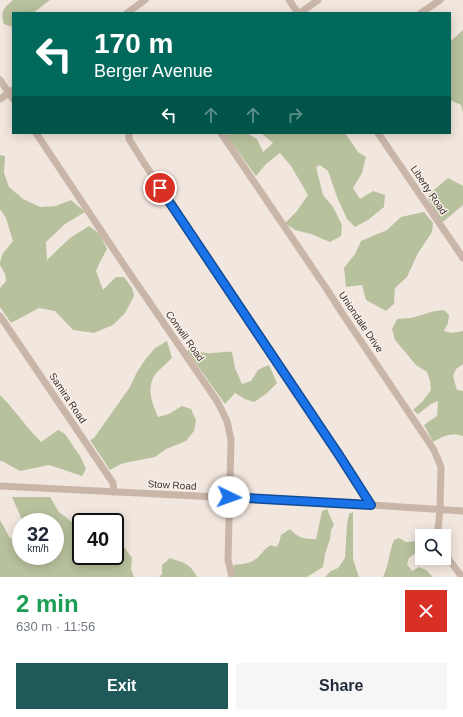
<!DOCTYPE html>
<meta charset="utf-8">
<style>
:root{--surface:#fff;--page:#f6f6f7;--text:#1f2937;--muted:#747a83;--accent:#1f5959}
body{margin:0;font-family:Helvetica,sans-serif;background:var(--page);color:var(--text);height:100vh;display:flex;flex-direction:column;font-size:15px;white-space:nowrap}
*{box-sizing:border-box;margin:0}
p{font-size:13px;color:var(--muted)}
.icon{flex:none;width:22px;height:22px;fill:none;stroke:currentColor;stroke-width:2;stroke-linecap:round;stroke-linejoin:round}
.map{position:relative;height:577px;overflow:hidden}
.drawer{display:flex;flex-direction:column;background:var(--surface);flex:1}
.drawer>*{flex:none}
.banner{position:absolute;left:12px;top:12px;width:439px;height:122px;border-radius:0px;box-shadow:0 2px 10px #0003;background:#00695c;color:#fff;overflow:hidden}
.buttons{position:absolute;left:415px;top:529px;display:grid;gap:8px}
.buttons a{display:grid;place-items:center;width:36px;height:36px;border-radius:0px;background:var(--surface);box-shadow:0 2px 10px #0003;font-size:20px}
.speed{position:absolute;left:12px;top:513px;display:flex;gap:8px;font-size:20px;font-weight:700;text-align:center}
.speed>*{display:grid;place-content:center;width:52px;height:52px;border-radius:50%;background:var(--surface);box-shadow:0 2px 10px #0003;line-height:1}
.speed small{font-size:10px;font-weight:400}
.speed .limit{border:2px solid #111;border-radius:6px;background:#fff;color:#111}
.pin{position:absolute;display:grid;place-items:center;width:34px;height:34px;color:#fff;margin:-17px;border:2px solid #fff;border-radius:50%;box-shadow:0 1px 4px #0007}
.me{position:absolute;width:44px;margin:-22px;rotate:93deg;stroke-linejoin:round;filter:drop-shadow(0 0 3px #0008)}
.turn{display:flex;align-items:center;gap:14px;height:84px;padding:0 16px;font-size:18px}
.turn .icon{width:52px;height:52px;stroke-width:2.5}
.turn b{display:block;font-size:28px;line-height:34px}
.lanes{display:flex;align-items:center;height:38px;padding:0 16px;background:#0003;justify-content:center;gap:20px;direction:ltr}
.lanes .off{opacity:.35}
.round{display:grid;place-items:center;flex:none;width:42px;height:42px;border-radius:0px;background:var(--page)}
.headline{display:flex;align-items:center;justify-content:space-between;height:68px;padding:0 16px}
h1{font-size:24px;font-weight:800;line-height:30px;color:#1e9e55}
.primary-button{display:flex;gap:8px;margin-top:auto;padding:8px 16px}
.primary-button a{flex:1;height:46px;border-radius:0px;background:var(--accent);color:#fff;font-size:16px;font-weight:800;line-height:46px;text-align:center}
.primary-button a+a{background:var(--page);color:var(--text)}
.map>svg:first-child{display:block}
</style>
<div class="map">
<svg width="463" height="577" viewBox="0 0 463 577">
<rect width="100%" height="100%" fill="#f2e7de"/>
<g fill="#b8c19d">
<path d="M13 0H50L33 13H13V27L4 24C0 11 4 8 13 0Z"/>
<path d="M463 30V113L461 105 450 100V41L452 40Z"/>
<path d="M231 133H247L257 139 263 152 273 143 261 133H345L358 152 366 157 362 173 353 188 360 199 373 191 385 195 384 207 368 220 355 227 347 219 337 197 328 171 320 165 316 167 323 195 333 207 342 225 341 236 330 242 311 234 295 230 285 223 297 211 308 195 291 166 280 153 266 164 256 176 226 135Z"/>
<path d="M0 155 5 156 4 173 9 187 23 199 40 207 56 206 71 200 85 212 65 224 46 242 47 260 70 238 89 226 100 234 107 249 100 262 96 271 103 290 116 277H124L132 288 134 296 125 313 113 325 94 333 73 330 55 311 39 308 11 323 0 307V288L6 281 5 274 0 265V262L3 253 13 241 6 218 0 209Z"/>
<path d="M448 178 463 186V205L443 222 437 216 427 196Z"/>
<path d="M424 212 433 223 432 232 418 253 407 277 395 288 394 304 386 311 366 300 362 285 346 287 344 268 355 254 361 241 387 230 401 217Z"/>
<path d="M444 310 449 315 448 323 444 331 452 333 463 331V364L456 369 453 376 457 390 463 391V436C452 432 443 436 433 442L424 425 437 416 438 401 431 404 418 414 413 410 422 402 431 390 430 381 427 372 416 365 395 340 392 329 397 319 411 318 435 311Z"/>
<path d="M167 341 172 358C167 363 156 372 153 378 147 391 153 405 158 417L169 414 182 406 191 409 196 420 194 431 186 441 166 449 155 457 129 462 121 464 110 470 90 440 94 438 130 387 137 372 145 360 155 348Z"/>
<path d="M192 348C195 349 198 351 201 352 211 355 222 351 232 352L235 368 242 384 251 381 258 370 264 367 269 365 277 383 266 394 254 402 245 399 235 393 225 404 187 351Z"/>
<path d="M0 395C15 410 26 427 41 442L58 430 65 434 80 456 86 469 82 476 49 465 20 471 2 461H0Z"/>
<path d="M12 497H50L59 512 81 529V556H115V538L119 540 132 558 131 569 134 577H0V520L10 538H19L21 535V556H55V522H23Z"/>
<path d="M327 509 334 525 331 530 330 539 325 554 323 567 307 577H235L233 570 234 565C243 564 252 564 259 556 264 551 264 549 271 545L276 547 279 543 281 535 290 529C298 538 304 539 316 539L322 511Z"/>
<path d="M353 512V559L359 577H325L331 571 338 568 345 558 347 524 349 514Z"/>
<path d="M399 538 406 542 418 541 420 550 409 558 407 564 412 571 419 567 426 570 433 577H383C389 565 389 552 394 540Z"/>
<path d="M170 558C184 563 190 563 197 577H159L162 574V565Z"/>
</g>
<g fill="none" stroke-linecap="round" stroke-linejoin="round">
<g stroke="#cab6a9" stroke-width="7">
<path d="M289 0 298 13"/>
<path d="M127 13 145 0"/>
<path d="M300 13 318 0"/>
<path d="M421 13 440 0"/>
<path d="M0 80 13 99"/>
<path d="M0 99 13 90"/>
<path d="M36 133 126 268 217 401 227 421 231 440 228 560 232 577"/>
<path d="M129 133V139L144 163 339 455 371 505"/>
<path d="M221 133 328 291 342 313 434 450 441 467 440 510 438 529 439 536"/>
<path d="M378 133 463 258"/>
<path d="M0 316 113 483 114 492"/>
<path d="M0 486 371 505 463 511"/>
<path d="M444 553 462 577"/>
</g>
</g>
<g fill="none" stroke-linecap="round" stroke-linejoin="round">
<g stroke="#114b97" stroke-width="10">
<path id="route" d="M160 188 339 455 371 505 229 497"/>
</g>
<use href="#route" stroke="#1a73e8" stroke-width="7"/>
</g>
<g text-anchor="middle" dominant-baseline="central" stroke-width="3" stroke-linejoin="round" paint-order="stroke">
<g font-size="10" fill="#382d29" stroke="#faf2ea">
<text transform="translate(429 190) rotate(56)">Liberty Road</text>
<text transform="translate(361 322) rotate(56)">Uniondale Drive</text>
<text transform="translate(185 336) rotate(55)">Conwill Road</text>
<text transform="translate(68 398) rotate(56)">Samira Road</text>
<text transform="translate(172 485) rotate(3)">Stow Road</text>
</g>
</g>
</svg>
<div class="buttons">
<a><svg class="icon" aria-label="search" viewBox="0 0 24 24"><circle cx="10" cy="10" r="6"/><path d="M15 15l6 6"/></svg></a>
</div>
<div class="speed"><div>32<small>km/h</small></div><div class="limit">40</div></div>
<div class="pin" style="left:160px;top:188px;background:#d93025"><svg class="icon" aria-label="arrive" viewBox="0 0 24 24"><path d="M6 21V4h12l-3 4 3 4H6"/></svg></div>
<svg class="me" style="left:229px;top:497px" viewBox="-20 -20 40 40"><circle r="19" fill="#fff"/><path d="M0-13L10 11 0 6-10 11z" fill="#1a73e8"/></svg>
<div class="banner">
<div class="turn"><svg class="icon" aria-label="left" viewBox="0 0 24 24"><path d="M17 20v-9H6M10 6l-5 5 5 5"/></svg><div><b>170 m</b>Berger Avenue</div></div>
<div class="lanes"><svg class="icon" aria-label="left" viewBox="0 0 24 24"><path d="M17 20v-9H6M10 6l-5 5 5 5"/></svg><svg class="icon off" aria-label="ahead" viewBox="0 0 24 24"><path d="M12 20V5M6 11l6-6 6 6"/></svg><svg class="icon off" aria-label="ahead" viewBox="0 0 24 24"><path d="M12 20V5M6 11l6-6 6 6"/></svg><svg class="icon off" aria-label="right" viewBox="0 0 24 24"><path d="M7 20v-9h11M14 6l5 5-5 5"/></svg></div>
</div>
</div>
<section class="drawer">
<div class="headline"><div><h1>2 min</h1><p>630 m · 11:56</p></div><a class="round" style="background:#d93025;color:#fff"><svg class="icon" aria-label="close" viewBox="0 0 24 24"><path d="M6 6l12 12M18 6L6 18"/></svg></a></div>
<div class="primary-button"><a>Exit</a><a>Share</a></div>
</section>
